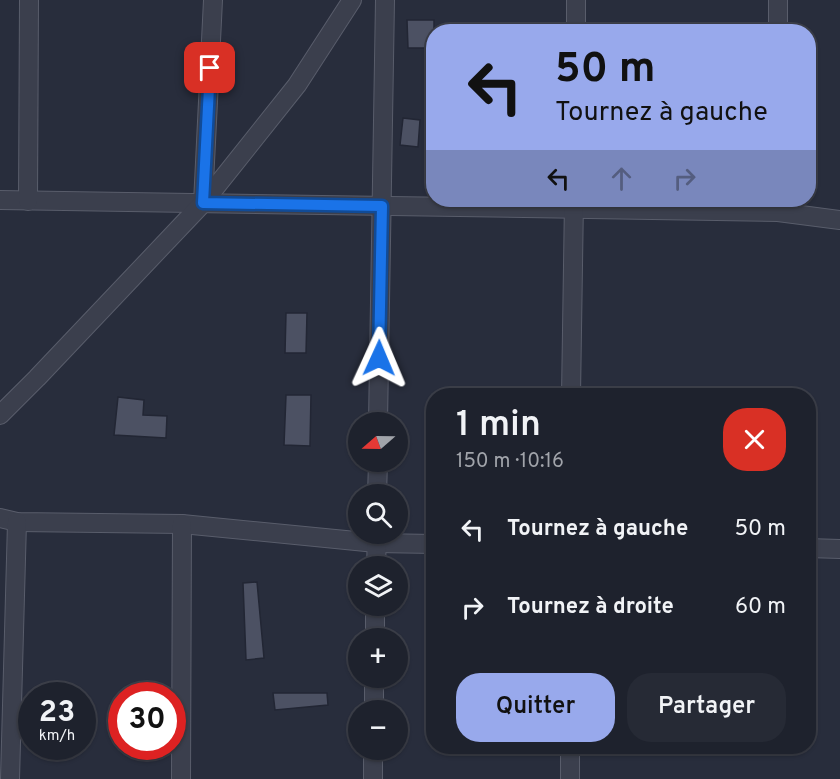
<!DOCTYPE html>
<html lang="fr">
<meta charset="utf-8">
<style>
:root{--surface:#1e222d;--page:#262a35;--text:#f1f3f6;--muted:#a1a4aa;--line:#3c3f49;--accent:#98a9ec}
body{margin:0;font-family:Overpass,sans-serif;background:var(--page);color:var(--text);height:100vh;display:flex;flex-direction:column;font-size:22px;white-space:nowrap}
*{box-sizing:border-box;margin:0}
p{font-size:20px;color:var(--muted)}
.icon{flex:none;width:33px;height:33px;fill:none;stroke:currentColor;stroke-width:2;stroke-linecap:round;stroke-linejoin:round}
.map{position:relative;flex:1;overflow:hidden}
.details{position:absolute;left:426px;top:388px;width:390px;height:366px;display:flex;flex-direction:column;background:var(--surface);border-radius:24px;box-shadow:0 2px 4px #0004,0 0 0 2px var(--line)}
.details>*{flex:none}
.guide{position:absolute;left:426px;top:24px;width:390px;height:183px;border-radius:24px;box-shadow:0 2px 4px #0004,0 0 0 2px var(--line);background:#98a9ec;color:#111;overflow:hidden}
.needle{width:39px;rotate:250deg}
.controls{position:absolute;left:348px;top:412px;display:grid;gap:12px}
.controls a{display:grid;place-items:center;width:60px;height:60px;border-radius:50%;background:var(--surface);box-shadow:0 2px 4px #0004,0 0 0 2px var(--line);font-size:30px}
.speed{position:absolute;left:18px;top:682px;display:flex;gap:12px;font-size:30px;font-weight:700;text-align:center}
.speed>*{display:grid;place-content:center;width:78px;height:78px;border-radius:50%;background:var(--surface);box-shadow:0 2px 4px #0004,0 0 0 2px var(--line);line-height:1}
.speed small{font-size:15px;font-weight:400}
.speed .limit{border:9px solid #d22;background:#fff;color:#111}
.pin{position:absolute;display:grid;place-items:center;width:51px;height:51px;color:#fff;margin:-26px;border-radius:12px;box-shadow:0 3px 9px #0006}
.me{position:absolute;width:66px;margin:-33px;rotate:1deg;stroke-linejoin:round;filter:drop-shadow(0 0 4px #0008)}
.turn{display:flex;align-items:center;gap:21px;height:126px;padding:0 30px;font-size:27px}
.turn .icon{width:78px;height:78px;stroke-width:2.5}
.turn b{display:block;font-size:42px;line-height:51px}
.lanes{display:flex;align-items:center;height:57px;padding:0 30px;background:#0003;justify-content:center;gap:30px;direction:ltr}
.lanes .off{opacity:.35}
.round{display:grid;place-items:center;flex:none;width:63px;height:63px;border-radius:24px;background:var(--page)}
.summary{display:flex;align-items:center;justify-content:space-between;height:102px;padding:0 30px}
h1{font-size:36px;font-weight:600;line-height:45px}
.cta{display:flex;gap:12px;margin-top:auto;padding:12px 30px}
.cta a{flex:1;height:69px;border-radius:24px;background:var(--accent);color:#111;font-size:24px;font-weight:600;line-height:69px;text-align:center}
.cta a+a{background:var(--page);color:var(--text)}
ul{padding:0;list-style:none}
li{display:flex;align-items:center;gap:18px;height:78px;padding:0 30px}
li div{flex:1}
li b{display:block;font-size:22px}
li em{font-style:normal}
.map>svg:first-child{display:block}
</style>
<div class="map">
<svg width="840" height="779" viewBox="0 0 840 779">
<rect width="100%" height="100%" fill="#282d3c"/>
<g fill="#4c5163" stroke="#222634" stroke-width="1.5">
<path d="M407 20H434V48H408Z"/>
<path d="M403 118 420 120 418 147 400 145Z"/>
<path d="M286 313H307L306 353H285Z"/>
<path d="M286 395H311L310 446 284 445Z"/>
<path d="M118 397 144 400 143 415 167 416 166 438 114 435Z"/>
<path d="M257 582 264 658 246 660 243 583Z"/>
<path d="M273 693H327L328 705 275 710Z"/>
</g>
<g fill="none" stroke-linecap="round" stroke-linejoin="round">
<g stroke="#595d6b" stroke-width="20">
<g id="minor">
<path d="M576 32V0"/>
<path d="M778 32V0"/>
<path d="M0 200 778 212 840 220"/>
<path d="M28 201 29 0"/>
<path d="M203 203 213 0"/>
<path d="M571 396 574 200"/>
<path d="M0 415 37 378 203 203 297 85 352 0"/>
<path d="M378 423 385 0"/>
<path d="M377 495 378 462"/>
<path d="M0 518 17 522 182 524 376 543 434 544"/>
<path d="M808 548 840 549"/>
<path d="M376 567 377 534"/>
<path d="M375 639V606"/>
<path d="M374 711V678"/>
<path d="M10 779 17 522"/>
<path d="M181 779 182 524"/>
<path d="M373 779V750"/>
<path d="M570 779V747"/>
</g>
</g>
<use href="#minor" stroke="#3b3f4d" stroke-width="18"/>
</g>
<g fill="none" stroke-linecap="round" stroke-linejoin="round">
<g stroke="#114b97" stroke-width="15">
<path id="route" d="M210 68 203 203 382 206 379 358"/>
</g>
<use href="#route" stroke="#1a73e8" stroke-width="10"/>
</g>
</svg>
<div class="controls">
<a><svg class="needle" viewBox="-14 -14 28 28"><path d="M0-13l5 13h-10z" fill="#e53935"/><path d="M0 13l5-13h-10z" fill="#a1a4aa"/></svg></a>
<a><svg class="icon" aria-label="search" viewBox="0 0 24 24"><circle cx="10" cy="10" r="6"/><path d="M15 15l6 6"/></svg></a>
<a><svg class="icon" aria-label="layers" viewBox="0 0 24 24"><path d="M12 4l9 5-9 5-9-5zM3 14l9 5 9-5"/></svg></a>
<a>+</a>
<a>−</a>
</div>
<div class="speed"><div>23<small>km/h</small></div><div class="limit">30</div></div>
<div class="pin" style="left:210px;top:68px;background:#d93025"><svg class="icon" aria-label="arrive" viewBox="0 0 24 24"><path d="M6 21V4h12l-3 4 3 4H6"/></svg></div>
<svg class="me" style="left:379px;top:358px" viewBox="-20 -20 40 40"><path d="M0-17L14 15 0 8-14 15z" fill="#1a73e8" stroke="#fff" stroke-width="4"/></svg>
<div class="guide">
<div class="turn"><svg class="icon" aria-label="left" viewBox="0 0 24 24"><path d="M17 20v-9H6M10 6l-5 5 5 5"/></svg><div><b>50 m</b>Tournez à gauche</div></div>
<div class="lanes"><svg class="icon" aria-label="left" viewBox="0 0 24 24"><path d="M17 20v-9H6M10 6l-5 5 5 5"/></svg><svg class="icon off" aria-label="ahead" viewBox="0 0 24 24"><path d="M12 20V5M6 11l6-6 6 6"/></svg><svg class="icon off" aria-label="right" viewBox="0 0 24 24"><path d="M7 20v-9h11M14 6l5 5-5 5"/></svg></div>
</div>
<section class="details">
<div class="summary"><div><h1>1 min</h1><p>150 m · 10:16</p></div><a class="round" style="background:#d93025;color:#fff"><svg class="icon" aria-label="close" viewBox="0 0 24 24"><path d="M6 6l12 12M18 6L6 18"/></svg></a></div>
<ul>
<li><svg class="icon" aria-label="left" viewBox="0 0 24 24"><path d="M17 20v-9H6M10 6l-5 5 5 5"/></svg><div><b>Tournez à gauche</b></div><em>50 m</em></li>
<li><svg class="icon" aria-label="right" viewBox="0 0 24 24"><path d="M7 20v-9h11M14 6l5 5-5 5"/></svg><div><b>Tournez à droite</b></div><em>60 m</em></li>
</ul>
<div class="cta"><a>Quitter</a><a>Partager</a></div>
</section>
</div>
